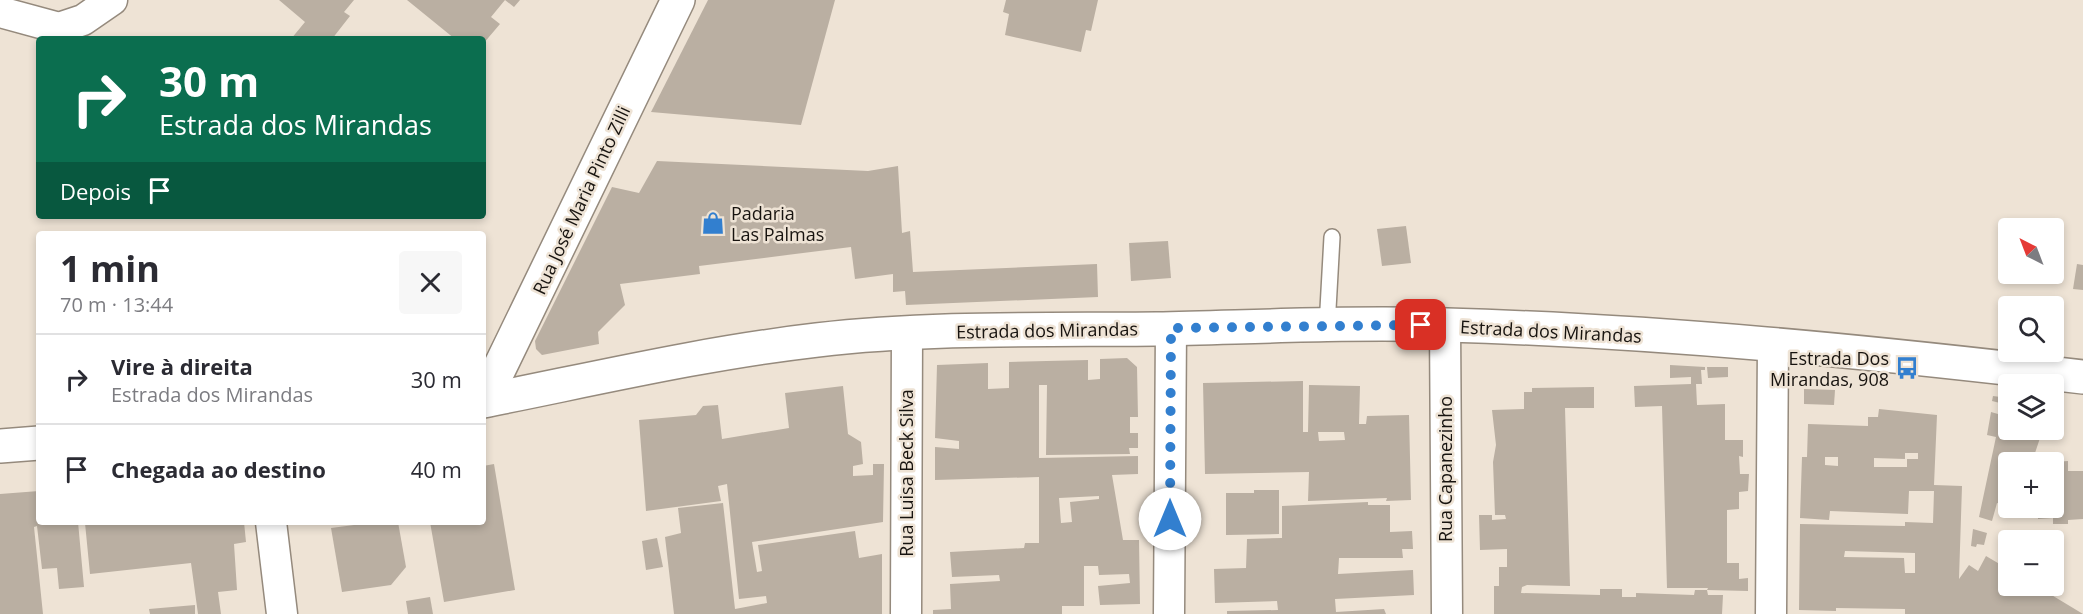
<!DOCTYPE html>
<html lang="pt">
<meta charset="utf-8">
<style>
:root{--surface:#fff;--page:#f7f7f7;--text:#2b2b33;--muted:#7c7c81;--line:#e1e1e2}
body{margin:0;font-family:"Open Sans",sans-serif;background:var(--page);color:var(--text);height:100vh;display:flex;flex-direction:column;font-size:22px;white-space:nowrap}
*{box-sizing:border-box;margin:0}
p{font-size:20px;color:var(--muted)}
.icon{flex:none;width:33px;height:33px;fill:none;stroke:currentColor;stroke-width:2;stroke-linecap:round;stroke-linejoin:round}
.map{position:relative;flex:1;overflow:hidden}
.panel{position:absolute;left:36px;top:231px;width:450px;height:294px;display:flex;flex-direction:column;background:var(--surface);border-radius:6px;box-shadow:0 3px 9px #0003}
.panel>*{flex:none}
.hud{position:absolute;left:36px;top:36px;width:450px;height:183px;border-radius:6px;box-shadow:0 3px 9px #0003;background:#0b6e4f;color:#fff;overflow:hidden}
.needle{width:39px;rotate:318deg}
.buttons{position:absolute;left:1998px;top:218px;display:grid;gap:12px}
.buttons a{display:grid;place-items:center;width:66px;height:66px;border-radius:6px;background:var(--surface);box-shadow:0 3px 9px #0003;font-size:30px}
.pin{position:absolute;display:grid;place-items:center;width:51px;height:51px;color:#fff;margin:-26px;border-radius:12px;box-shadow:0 3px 9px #0006}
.me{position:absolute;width:66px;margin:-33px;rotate:0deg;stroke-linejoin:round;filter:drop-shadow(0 0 4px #0008)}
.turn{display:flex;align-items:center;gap:21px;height:126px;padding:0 24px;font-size:27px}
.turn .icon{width:78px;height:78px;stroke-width:2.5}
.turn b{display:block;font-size:42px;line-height:51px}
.then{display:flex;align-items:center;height:57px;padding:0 24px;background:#0003;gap:12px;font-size:22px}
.round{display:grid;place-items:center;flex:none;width:63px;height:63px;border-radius:6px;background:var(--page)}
.overview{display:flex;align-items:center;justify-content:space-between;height:102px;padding:0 24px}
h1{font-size:36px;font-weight:700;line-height:45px}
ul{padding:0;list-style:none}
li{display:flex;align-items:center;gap:18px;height:90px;padding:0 24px;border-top:2px solid var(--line)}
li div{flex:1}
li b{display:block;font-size:22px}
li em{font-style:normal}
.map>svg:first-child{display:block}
</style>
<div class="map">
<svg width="2083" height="614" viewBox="0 0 2083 614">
<rect width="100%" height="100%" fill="#eee3d5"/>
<g fill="#baafa2" fill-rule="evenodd">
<path d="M279 0H354L344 12 350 16 332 39H291L305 22Z"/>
<path d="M407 0H520L514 7 505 0 491 17 500 24 483 44V39H455Z"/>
<path d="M708 0H835L801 125 651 112Z"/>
<path d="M1006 0H1098L1091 31 1086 30 1081 52 1005 35 1009 14 1003 12Z"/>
<path d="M657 161 868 171 898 166 902 233 910 231 913 272 1097 264 1098 297 906 305 905 291 893 292V274L855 279 851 247 699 266 700 274 620 284 625 305 598 332 599 344 542 355 536 349 535 341 612 187 639 193Z"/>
<path d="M1406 226 1411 263 1382 266 1377 229Z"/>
<path d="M1168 241 1171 278 1131 281 1129 243Z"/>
<path d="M2077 264 2083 265V290L2073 289Z"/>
<path d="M1127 358 1137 367 1138 417H1130V433H1138V448H1129L1130 454 1046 455 1047 385H1039V458L1138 456V474L1112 475 1123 540H1139L1140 604 1100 605 1098 586 1130 583 1129 574 1099 575 1098 566H1084V606H1062V614H933V610L951 609 950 584 1000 581 999 575 952 577 950 552 1024 548 1025 543H1039V477L935 480V447L959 449V441L935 438 937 365 988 363V389L1009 388V362L1088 360V380L1100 379V359ZM1099 496V499L1070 502 1072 522 1061 523 1059 498Z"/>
<path d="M1670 365 1705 367V370H1701L1702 384H1696L1697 405 1725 404V440H1743V457L1739 456 1740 474H1749L1748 491 1739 492V509L1727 510V563H1739V579L1748 578V591L1707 590 1708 595H1723L1722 614H1494V586H1499V567H1507V549L1480 550 1479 515H1492V520L1506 519 1505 515H1495L1493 462 1496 445 1492 410 1524 409V392H1532V388L1594 387V408H1565L1570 586 1527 585 1522 587 1521 593 1600 595V589H1622V597H1636V593L1694 595 1695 590H1707L1708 588H1667L1662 406 1635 407 1634 386 1691 384V377L1670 378Z"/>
<path d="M1707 367H1728V377L1708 378Z"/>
<path d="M1303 381V432H1308L1309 385 1360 386 1359 424H1366L1367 416 1409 415 1411 500 1386 501 1387 498 1308 501 1309 472 1205 474 1203 383ZM1318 432H1344L1345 440 1319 441Z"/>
<path d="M843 386 848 434 861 442 863 464 853 466V476L873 475V464H884L883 522 752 542 757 572 762 571 758 545 855 531 859 558 882 554V614H674L665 537 681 533 678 508 723 503 735 609 767 603 766 596 739 599 727 484 718 486 721 501 646 511 639 420 696 415 703 406 718 405 722 439 789 428 785 393Z"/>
<path d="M1804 389 1835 390 1834 405 1804 404Z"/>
<path d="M1993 396 2008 398V429H2043L2032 462H2008V506L1997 503 1992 521 1979 517 1996 437 1987 435 1991 412 1998 414 2000 403 1992 401Z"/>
<path d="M1879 409 1937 415 1934 485 1962 486 1959 579 1969 565 1978 571 1986 556 2008 569V585H2035L2083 614H1905V609L1836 608V611L1799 610 1800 524 1905 526V522L1933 523 1934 491H1909L1908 514 1830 511 1829 520 1800 518 1802 457H1807L1808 424 1868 426V417H1878ZM1905 453H1918V459H1907V467H1874V458L1905 459ZM1825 457H1838V466L1825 465ZM1845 551 1915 553V573H1905L1904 558 1844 557Z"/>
<path d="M2068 461V471H2083V519L2068 520V524H2053V518L2038 519V507H2054V462Z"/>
<path d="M494 464 515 590 444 602 430 522H483V466Z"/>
<path d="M1254 490H1279V534L1226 535V493H1254Z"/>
<path d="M39 491V522H78L84 587 59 589 57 568 42 569 37 526 34 527 43 614H0V494Z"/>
<path d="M1368 502V505H1390V532L1412 531 1413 549H1402L1403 558H1339L1338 574 1413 570 1414 595 1335 599 1336 612 1384 609 1386 614H1227V611L1278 610 1277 601 1215 603 1214 569 1246 568 1247 539 1282 538V506Z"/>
<path d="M2010 507H2028L2026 518 2009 514Z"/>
<path d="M105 522H244L246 542 234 544 237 590 218 592 221 614H198L191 563 90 574 85 523Z"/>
<path d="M377 522H398L406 567 391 585 342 592 331 528Z"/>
<path d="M1973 529 1987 533 1984 545 1977 544 1976 547 1971 546Z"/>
<path d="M657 538 663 567 646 570 642 541Z"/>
<path d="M430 597 433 614H408L406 601Z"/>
<path d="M195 605V614H150L149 609Z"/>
</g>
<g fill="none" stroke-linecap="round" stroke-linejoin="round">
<g stroke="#958a7d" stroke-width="18">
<path id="service" d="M1327 327 1332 237"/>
</g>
<g stroke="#958a7d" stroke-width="33">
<g id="minor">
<path d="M0 12 59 28 83 20 112 0"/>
<path d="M1445 325 1447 614"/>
<path d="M271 522 282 614"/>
<path d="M906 614 907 332"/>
<path d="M1169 614 1171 328"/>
<path d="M1771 614 1773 344"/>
</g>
</g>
<g stroke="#958a7d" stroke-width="36">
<g id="tertiary">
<path d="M484 400 678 0"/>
<path d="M483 401C594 379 704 353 817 340 929 327 1043 330 1156 329 1253 327 1350 322 1447 325 1660 331 1872 352 2083 377"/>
<path d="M0 446 39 443"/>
</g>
</g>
<use href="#service" stroke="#fff" stroke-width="15"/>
<use href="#minor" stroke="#fff" stroke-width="30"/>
<use href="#tertiary" stroke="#fff" stroke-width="33"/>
</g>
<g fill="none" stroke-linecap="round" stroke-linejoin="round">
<path stroke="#327fcf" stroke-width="10" stroke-dasharray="0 18" d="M1170 519 1171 328 1421 325"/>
</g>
<defs>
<g id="shop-bare" transform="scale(1.8)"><path d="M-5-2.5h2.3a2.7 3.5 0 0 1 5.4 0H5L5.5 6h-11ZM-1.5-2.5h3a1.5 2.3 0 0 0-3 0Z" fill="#327fcf" stroke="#eee3d5" stroke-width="2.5" paint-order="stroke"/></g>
<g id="bus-bare" transform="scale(1.8)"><path d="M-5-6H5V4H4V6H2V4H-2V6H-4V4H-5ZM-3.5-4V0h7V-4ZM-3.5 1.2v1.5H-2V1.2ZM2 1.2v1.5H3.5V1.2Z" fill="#327fcf" stroke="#eee3d5" stroke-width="2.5" paint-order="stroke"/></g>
</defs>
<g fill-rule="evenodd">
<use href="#shop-bare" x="713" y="223"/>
<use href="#bus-bare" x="1907" y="368"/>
</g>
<g text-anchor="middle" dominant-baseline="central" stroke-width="5" stroke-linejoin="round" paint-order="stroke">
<g font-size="18" fill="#17130f" stroke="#eee3d5">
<text transform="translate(581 200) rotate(-65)">Rua José Maria Pinto Zilli</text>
<text transform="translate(1047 330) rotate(-1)">Estrada dos Mirandas</text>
<text transform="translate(1551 331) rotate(3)">Estrada dos Mirandas</text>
<text transform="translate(1445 469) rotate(-90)">Rua Capanezinho</text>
<text transform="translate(906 473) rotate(-90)">Rua Luisa Beck Silva</text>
</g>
<g font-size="18" fill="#17130f" stroke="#eee3d5" text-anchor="start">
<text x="731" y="213">Padaria<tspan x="731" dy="21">Las Palmas</tspan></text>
<text x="1889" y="358" text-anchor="end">Estrada Dos<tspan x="1889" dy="21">Mirandas, 908</tspan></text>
</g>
</g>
</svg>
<div class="buttons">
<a><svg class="needle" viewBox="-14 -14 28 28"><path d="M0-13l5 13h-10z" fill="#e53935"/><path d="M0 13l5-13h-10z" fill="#7c7c81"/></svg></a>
<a><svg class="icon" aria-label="search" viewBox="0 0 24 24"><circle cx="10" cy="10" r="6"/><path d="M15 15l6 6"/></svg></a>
<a><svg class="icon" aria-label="layers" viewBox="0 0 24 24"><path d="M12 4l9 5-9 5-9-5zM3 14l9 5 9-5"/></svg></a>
<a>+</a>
<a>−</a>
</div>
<div class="pin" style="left:1421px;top:325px;background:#d93025"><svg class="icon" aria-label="arrive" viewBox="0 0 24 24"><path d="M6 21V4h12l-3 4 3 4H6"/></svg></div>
<svg class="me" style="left:1170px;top:519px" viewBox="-20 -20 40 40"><circle r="19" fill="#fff"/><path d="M0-13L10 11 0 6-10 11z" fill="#327fcf"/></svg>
<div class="hud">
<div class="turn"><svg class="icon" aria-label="right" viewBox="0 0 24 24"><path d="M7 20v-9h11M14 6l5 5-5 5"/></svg><div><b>30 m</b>Estrada dos Mirandas</div></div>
<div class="then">Depois<svg class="icon" aria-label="arrive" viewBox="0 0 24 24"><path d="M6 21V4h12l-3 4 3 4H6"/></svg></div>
</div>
<section class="panel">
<div class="overview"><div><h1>1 min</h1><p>70 m · 13:44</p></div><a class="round"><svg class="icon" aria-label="close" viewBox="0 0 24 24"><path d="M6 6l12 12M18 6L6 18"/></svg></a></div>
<ul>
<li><svg class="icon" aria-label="right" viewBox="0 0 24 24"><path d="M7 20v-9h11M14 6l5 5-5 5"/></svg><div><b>Vire à direita</b><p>Estrada dos Mirandas</p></div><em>30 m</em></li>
<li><svg class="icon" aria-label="arrive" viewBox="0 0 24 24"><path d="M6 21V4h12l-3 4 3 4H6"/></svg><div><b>Chegada ao destino</b></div><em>40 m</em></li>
</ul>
</section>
</div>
